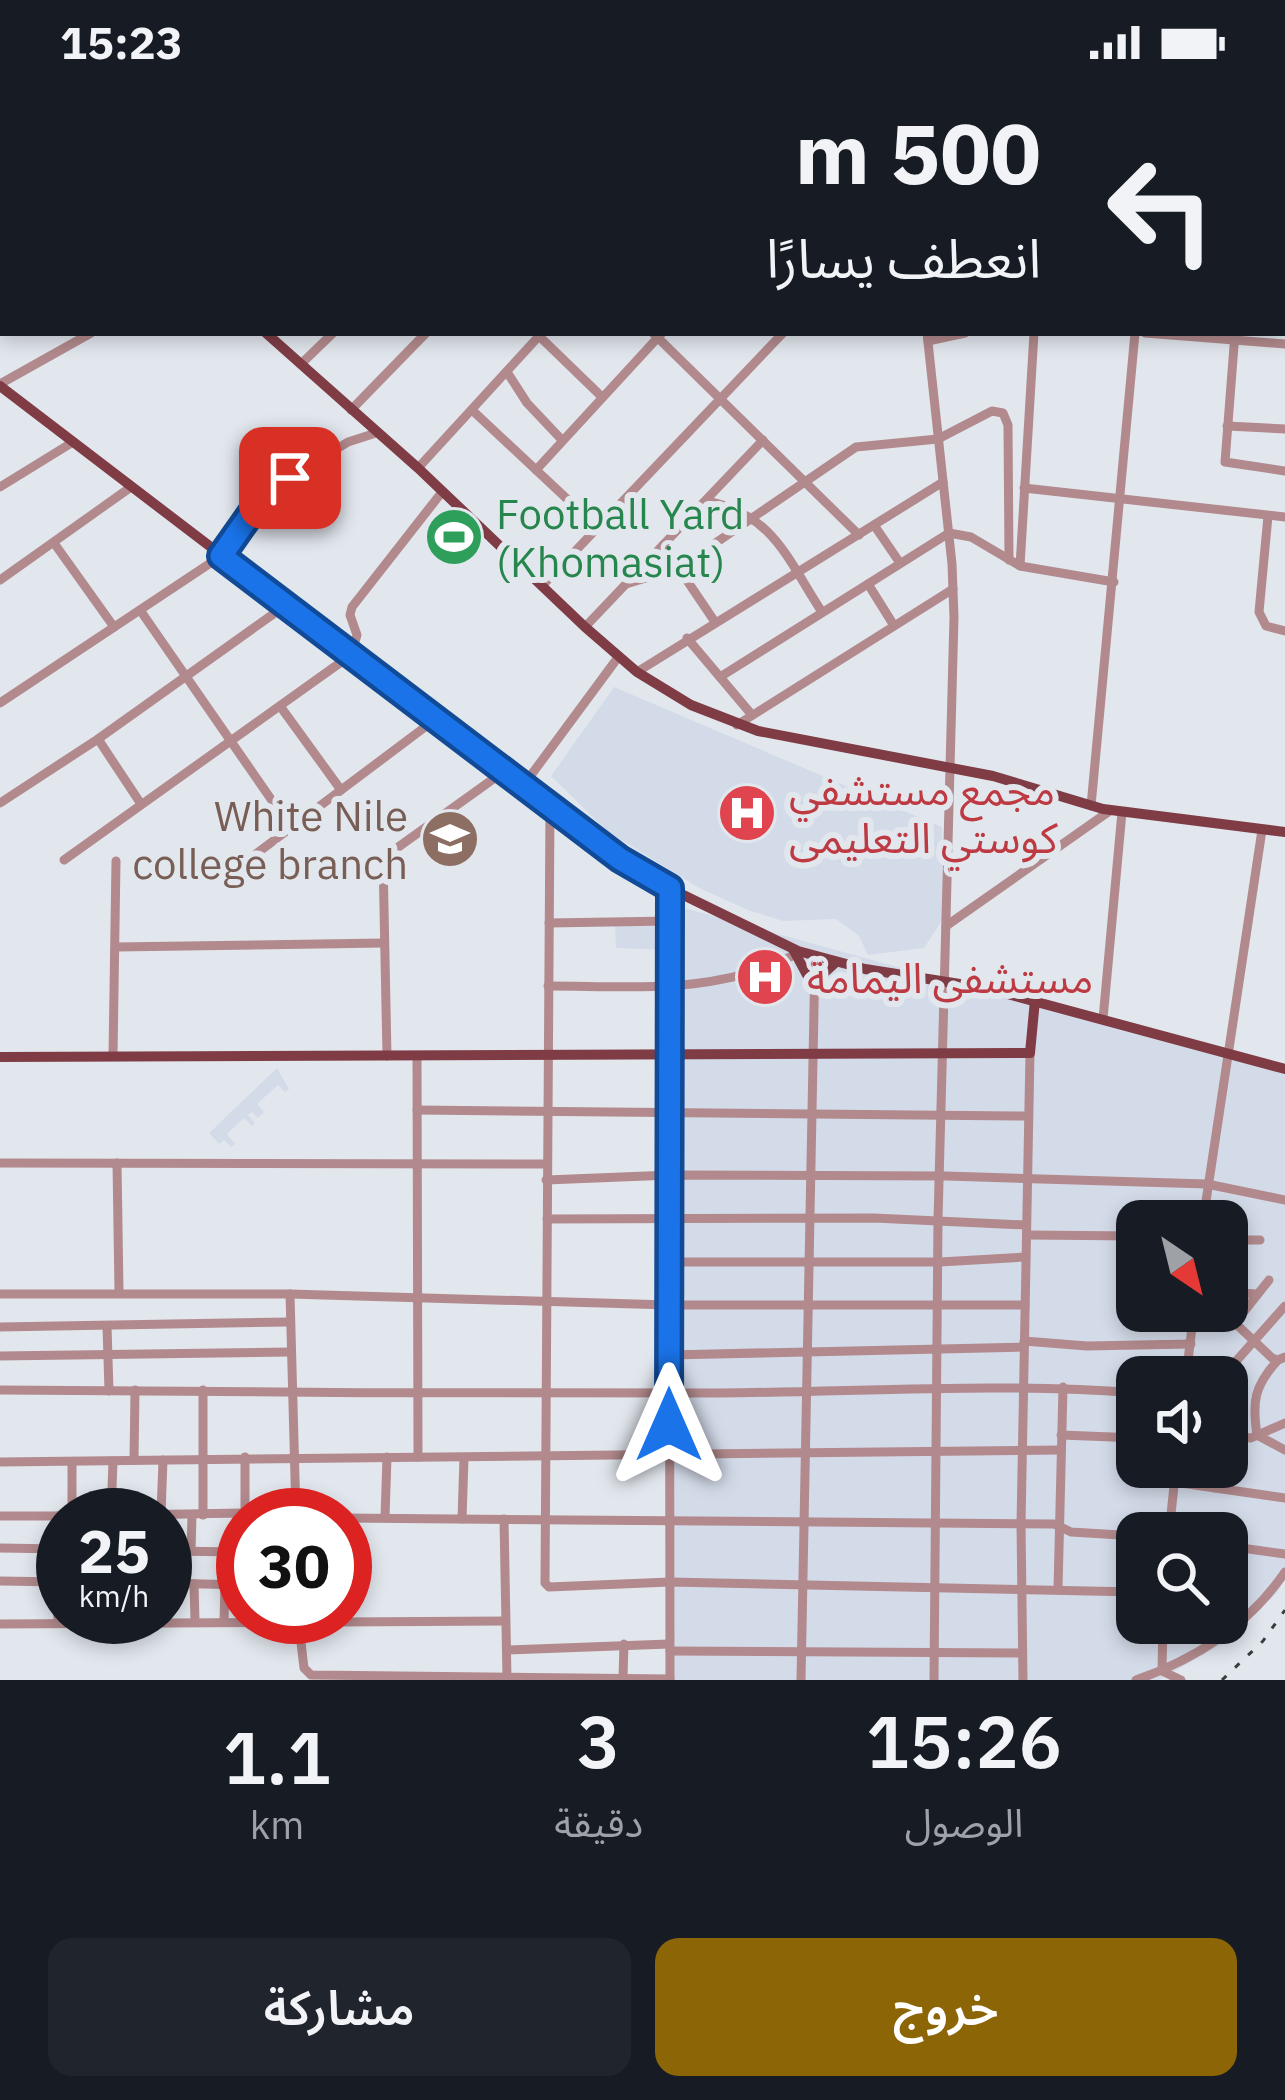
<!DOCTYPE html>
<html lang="ar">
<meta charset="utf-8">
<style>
:root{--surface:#171b24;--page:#20242c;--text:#f1f3f6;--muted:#9ea1a6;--accent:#8c6506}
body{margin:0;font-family:"IBM Plex Sans","Noto Sans Arabic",sans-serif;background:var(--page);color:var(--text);direction:rtl;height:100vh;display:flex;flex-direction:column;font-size:45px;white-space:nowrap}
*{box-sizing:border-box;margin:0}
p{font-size:39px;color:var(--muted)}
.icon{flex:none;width:66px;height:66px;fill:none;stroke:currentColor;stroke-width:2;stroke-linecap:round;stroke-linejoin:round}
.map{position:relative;height:1596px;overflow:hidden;direction:ltr}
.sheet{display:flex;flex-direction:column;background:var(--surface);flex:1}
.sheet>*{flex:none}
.guide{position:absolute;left:0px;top:0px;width:1287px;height:252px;box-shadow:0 6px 18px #0003;direction:rtl;background:#171b24;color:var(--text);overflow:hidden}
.needle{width:78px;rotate:145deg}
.tools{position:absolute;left:1116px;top:1116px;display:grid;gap:24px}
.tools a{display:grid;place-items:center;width:132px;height:132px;border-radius:24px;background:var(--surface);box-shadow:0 6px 18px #0003;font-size:60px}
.speed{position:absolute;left:36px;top:1404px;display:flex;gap:24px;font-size:60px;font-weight:700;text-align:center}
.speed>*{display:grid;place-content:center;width:156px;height:156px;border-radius:50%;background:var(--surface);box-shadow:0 6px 18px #0003;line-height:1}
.speed small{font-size:30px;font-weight:400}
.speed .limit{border:18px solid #d22;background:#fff;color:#111}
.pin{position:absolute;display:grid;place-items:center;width:102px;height:102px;color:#fff;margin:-51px;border-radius:24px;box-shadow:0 6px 18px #0006}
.me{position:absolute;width:132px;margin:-66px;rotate:0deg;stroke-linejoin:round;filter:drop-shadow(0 0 9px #0008)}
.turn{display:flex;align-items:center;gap:42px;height:252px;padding:0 48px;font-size:54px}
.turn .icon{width:156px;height:156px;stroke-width:2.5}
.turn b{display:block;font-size:84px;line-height:102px}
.eta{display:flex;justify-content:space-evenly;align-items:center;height:204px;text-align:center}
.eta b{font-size:72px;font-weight:600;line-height:84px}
.primary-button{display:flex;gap:24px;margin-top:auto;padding:24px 48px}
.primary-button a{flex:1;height:138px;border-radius:24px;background:var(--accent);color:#fff;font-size:48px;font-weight:600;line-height:138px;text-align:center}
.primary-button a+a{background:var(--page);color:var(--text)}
.status{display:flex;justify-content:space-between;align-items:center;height:84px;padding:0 60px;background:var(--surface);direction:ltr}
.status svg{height:33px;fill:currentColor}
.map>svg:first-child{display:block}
</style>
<div class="status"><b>15:23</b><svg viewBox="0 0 49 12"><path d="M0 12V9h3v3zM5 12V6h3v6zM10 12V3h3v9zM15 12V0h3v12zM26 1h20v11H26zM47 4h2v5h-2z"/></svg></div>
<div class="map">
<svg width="1285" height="1596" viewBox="0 0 1285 1596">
<rect width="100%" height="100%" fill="#e2e7ee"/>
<g fill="#d3dbe9" fill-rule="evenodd">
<path d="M614 603 942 743 943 835 924 864 868 871 859 852 836 835 783 837 748 826 699 804 607 747 551 692Z"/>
<path d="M684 824 1285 990V1495L1277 1509 1226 1558 1159 1596H668ZM1137 1137H1227V1227H1137ZM1137 1293H1227V1383H1137ZM1137 1449H1227V1539H1137Z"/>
<path d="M615 842H667L668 866 616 864Z"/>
<path d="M277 984 289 1005 285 1008 278 1001 257 1020 264 1028 258 1034 252 1028 248 1031 255 1039 252 1042 244 1034 227 1050 235 1060 231 1063 224 1056 219 1060 209 1049Z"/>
</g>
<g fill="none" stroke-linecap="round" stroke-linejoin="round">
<g stroke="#b28a8d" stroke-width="9">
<path d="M166 0 169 3"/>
<path d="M281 0 284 3"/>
<path d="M394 0 397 3"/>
<path d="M510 0 513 3"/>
<path d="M611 0 614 3"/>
<path d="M730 0 733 3"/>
<path d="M828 0 831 3"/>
<path d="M55 3 57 0"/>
<path d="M195 3 198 0"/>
<path d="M250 3 253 0"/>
<path d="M448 3 451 0"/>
<path d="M554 3 557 0"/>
<path d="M651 3 654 0"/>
<path d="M932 3 935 0"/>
<path d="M1016 3 1019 0"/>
<path d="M1130 3 1131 0"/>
<path d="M1273 3 1274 0"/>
<path d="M1284 76H1285"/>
<path d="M1284 144H1285"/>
<path d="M653 249 859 451"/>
<path d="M927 249 952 480 954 533 938 1136 934 1596"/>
<path d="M1145 249 1285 260"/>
<path d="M1235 249 1225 378 1285 387"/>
<path d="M537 250 602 313"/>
<path d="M928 257 965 249"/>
<path d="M301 280 333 249"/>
<path d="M507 288 527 319 562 356"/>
<path d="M0 300 91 249"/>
<path d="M351 326 426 249"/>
<path d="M472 326 597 443"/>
<path d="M1227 342 1285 345"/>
<path d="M418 384 539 252"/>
<path d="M536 386 662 249"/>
<path d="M0 403 73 358"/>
<path d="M1024 404 1285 433"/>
<path d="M706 417C774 430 787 475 822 528"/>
<path d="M1268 432 1259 528 1266 542 1285 547"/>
<path d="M874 441 900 479"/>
<path d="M54 459 114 543"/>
<path d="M663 461 715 538"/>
<path d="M1020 482 1034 249"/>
<path d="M0 496 131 403"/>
<path d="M626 500 679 484 856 363 938 355 992 327 1003 329 1008 341 1009 476"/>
<path d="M868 500 893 540"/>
<path d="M542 502 783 249"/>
<path d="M140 526 291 744"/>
<path d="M585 543 763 356"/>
<path d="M687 554 752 631"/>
<path d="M637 588 943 398"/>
<path d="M720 593 949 449 971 453 1020 482 1114 498"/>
<path d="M0 619 221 472 246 433 275 403 348 358 376 349"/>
<path d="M280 622 341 706"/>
<path d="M737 641 953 505"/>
<path d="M98 655 141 720"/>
<path d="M523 702 619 572"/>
<path d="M0 719 98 655 286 521"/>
<path d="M1091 722 1135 249"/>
<path d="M550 723 545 1499 549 1503 670 1498 1137 1508"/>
<path d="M64 776 351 571 357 551 350 531 352 523 442 408"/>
<path d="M248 776 437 634"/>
<path d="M669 804 670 1596"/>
<path d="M549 839 670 837"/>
<path d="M946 842 1111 726"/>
<path d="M116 863 384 859"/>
<path d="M548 902C632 902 719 911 796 870"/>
<path d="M1103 935 1122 728"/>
<path d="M113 972 116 777"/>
<path d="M387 972 383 774 503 688"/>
<path d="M417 972 418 1373"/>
<path d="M417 1026 1028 1032"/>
<path d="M0 1079 546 1080"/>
<path d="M117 1079 119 1208"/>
<path d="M546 1096 671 1091 946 1092 1207 1100 1285 1116"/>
<path d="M547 1135 874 1134 1026 1141"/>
<path d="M1203 1137 1262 746"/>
<path d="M1027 1151 1137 1152"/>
<path d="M1227 1156H1260"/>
<path d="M670 1178H940L1025 1173"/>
<path d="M1269 1196 1235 1239 1272 1274 1278 1276 1285 1273"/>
<path d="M1227 1208 1256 1210"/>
<path d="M0 1210H290L669 1221H1025"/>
<path d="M290 1210 296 1431"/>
<path d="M107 1242 109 1307"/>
<path d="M0 1243 290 1238"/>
<path d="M1024 1257 1087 1262 1191 1260"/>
<path d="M670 1271 1024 1263"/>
<path d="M0 1272 291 1268"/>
<path d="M1278 1276C1254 1302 1252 1318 1257 1351L1285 1366"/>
<path d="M1186 1293 1194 1227"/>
<path d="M1222 1293 1285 1222"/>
<path d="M0 1306C240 1308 479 1310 719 1309 861 1308 994 1298 1137 1309"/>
<path d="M203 1306V1431"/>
<path d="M1061 1351 1137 1354"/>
<path d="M1227 1359 1232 1352 1251 1354 1285 1339"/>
<path d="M245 1373V1430"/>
<path d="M134 1376 135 1306"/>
<path d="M0 1378 1060 1366"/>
<path d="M72 1379V1431"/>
<path d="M1174 1398 1285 1414"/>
<path d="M1214 1404 1219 1383"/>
<path d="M161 1430 163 1376"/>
<path d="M111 1431 113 1377"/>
<path d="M129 1431 296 1428"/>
<path d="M0 1432H61"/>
<path d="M57 1432 58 1539"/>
<path d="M385 1433 387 1373"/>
<path d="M345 1434 1054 1440 1071 1448 1137 1452"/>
<path d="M462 1435 464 1374"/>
<path d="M504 1435 507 1594"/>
<path d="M1169 1449 1176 1383"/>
<path d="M1227 1462 1285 1470"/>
<path d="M0 1464 61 1465"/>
<path d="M165 1467 243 1468"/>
<path d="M191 1467 192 1431"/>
<path d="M165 1493 168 1467"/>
<path d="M0 1497 61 1498"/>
<path d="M165 1499 243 1501"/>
<path d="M194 1500 195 1537"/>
<path d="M1058 1505 1063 1303"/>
<path d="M298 1533 304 1584 311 1591 670 1595"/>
<path d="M224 1537 225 1501"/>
<path d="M1163 1539 1162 1587 1181 1596"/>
<path d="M0 1540 505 1537"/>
<path d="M507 1566 669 1560"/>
<path d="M670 1567 1022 1569"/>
<path d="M623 1593 624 1560"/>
<path d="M801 1596 815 873"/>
<path d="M1023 1596 1021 1440 1030 969"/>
<path d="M1136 1596C1196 1575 1249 1541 1285 1488"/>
</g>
<g stroke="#7f3c45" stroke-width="10">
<path d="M0 11 3 14"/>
<path d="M266 249 418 384 585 543 637 588 691 621 758 647 993 692 1103 725 1285 748"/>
<path d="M0 302 576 742 669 804 798 867 865 885 985 904 1285 985"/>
<path d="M793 865 814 904"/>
<path d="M814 898 836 878"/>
<path d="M0 973 1030 969 1035 916"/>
</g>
<path stroke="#393c3f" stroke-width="3" stroke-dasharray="6 12" stroke-linecap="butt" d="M1222 1596 1263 1557 1285 1526"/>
</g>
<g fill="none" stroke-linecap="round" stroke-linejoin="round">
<g stroke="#114b97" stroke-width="30">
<path id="route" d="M290 394 259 418 221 472 620 775 670 804 669 1341"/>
</g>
<use href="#route" stroke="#1a73e8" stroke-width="21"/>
</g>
<defs>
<g id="stadium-disc" transform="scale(3)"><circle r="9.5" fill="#2e9e5b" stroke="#e2e7ee"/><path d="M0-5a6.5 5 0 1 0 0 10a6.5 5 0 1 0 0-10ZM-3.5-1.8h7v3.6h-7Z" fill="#fff"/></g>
<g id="hospital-disc" transform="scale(3)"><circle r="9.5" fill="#e0444e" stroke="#e2e7ee"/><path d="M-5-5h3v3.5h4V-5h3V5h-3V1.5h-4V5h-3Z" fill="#fff"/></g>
<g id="university-disc" transform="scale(3)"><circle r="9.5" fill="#8d6e63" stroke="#e2e7ee"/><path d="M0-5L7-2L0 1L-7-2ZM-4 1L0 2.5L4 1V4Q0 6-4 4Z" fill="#fff"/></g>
</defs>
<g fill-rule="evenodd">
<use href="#stadium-disc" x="454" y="453"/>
<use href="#hospital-disc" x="747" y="729"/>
<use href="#university-disc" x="450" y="755"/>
<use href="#hospital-disc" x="765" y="893"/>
</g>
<g text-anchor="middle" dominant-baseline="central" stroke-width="12" stroke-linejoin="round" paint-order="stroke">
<g font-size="42" fill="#27864d" stroke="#e2e7ee" text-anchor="start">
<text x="496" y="429">Football Yard<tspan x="496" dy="48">(Khomasiat)</tspan></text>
</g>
<g font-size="42" fill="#be3a42" stroke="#e2e7ee" text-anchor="start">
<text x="789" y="705">مجمع مستشفي<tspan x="789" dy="48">كوستي التعليمى</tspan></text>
<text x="807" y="893">مستشفى اليمامة</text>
</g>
<g font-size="42" fill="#785e54" stroke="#e2e7ee" text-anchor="end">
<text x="408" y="731">White Nile<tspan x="408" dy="48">college branch</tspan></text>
</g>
</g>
</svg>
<div class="tools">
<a><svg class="needle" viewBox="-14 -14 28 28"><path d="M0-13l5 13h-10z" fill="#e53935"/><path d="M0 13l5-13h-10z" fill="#9ea1a6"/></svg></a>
<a><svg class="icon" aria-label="sound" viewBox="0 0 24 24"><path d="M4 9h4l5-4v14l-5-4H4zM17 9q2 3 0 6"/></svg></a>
<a><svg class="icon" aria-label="search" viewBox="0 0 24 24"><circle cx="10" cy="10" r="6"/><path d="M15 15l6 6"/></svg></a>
</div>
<div class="speed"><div>25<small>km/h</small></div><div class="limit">30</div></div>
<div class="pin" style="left:290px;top:394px;background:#d93025"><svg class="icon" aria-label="arrive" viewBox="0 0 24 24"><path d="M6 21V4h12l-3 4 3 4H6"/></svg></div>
<svg class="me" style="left:669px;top:1341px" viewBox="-20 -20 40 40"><path d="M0-17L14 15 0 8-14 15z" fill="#1a73e8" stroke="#fff" stroke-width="4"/></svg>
<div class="guide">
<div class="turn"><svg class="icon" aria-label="left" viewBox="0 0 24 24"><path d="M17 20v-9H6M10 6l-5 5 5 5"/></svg><div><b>500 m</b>انعطف يسارًا</div></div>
</div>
</div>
<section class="sheet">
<div class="eta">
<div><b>15:26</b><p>الوصول</p></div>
<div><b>3</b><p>دقيقة</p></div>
<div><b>1.1</b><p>km</p></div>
</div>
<div class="primary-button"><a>خروج</a><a>مشاركة</a></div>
</section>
